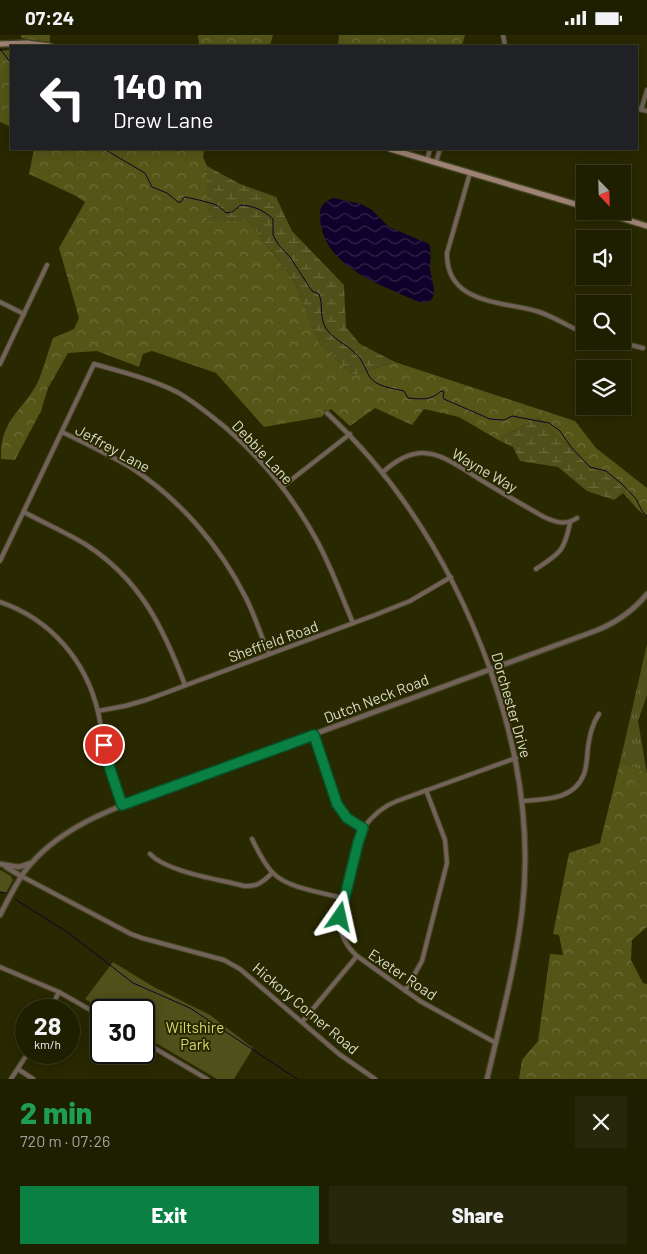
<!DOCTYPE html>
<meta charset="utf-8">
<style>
:root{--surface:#1e1e01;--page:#26270b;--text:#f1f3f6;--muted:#a1a299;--line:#3c3c23;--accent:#0b8043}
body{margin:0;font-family:Barlow,sans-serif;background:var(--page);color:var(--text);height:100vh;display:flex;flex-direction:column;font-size:19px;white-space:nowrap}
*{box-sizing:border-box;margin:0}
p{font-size:16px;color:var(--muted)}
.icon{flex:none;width:28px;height:28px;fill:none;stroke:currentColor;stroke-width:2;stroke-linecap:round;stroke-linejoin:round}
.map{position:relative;height:1044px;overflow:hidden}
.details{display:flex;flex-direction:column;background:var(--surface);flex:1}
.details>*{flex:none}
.hud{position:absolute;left:10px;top:10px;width:628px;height:105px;border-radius:0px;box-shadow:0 2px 12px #0003,0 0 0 1px var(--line);background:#202124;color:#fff;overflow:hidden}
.needle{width:32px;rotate:157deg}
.fabs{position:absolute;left:576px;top:130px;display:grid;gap:10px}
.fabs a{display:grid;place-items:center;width:55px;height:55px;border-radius:0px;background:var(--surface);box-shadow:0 2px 12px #0003,0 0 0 1px var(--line);font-size:25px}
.speed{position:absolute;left:15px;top:964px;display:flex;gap:10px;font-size:25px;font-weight:700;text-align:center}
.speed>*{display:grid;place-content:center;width:65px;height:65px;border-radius:50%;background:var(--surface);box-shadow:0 2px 12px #0003,0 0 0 1px var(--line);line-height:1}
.speed small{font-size:12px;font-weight:400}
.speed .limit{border:2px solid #111;border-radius:8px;background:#fff;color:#111}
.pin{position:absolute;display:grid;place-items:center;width:42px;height:42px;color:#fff;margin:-21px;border:2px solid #fff;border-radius:50%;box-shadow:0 1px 5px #0007}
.me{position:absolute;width:55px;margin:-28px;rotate:11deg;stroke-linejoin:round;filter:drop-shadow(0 0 4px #0008)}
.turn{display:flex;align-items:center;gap:18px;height:105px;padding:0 20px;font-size:22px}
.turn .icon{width:65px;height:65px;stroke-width:2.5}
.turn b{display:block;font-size:35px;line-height:42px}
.round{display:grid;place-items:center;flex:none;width:52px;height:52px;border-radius:0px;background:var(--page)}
.head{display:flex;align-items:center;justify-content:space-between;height:85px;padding:0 20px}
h1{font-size:30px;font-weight:800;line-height:38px;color:#1e9e55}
.primary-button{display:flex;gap:10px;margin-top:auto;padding:10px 20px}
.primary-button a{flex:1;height:58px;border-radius:0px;background:var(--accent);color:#fff;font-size:20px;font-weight:800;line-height:58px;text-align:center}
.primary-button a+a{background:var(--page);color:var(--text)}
.status{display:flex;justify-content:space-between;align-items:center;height:35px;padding:0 25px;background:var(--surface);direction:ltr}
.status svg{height:14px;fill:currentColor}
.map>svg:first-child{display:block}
</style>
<div class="status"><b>07:24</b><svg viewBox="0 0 49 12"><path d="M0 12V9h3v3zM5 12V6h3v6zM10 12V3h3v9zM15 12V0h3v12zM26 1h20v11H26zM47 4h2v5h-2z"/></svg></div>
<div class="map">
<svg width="647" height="1044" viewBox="0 0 647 1044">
<defs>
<pattern id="grass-tufts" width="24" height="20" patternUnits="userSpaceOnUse" patternTransform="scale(1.25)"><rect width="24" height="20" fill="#50501a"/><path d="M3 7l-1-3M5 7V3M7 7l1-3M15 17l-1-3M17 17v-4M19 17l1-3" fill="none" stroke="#69693a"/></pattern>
<pattern id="forest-crowns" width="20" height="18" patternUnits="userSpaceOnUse" patternTransform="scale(1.25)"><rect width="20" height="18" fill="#555518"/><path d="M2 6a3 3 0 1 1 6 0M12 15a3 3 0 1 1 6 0" fill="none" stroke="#6d6d38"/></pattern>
<pattern id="wetland-marsh" width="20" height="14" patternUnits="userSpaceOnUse" patternTransform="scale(1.25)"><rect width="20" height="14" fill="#50501a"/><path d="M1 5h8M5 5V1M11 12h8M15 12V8" fill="none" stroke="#69693a"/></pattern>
<pattern id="water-waves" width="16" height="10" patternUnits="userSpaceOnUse" patternTransform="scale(1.25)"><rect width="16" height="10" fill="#0e012b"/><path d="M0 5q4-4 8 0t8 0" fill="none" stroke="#302548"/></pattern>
</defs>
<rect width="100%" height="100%" fill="#282801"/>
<path fill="url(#grass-tufts)" d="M647 609V660L638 686 647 738 620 727Z"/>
<g fill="url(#forest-crowns)">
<path d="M21 0H50V8L21 3Z"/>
<path d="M198 0H273L270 11H199Z"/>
<path d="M339 0H465L462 11H338Z"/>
<path d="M11 15V92L0 87V16Z"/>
<path d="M34 114H204L203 122 207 131V186H248L293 244 320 309 353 340 395 327 575 386 596 413 647 453V481L638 475 616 445 590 432 539 383 503 401 500 406 459 382 424 374 412 390 375 373 350 391 331 374 321 382 264 392 216 338 152 316 143 319 139 332 97 316 68 318 48 353 41 376 15 425 1 424C0 388 18 379 34 354 41 344 48 316 53 303L74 294 79 283 59 213 85 167 76 161 29 139Z"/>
<path d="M620 727 647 738V892L632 905 631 925 643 948 647 949V1044H519L522 1025 538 1006 550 919 563 920 559 900 553 899 569 818 600 808Z"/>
</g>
<g fill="url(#wetland-marsh)">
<path d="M207 131 240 149 276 162 292 196 344 250 346 292 360 309 395 327 353 340 320 309 293 244 248 186H207Z"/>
<path d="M539 383 590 432 616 445 638 475 623 458 614 465 587 456 558 432 520 426 513 412 500 406 503 401Z"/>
</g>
<g fill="#50501a">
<path d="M0 835C5 837 11 840 13 845L6 858 0 857Z"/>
<path d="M113 927 154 952 210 980 253 1013 234 1044H217L144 1001V975H103L85 964Z"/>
</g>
<path fill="url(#water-waves)" d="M334 163 361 169 372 175 389 192 429 209C432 216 430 225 430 233 431 246 443 270 419 267 382 250 322 232 320 182 319 172 324 165 334 163Z"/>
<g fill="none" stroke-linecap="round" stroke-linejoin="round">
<g stroke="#0e012b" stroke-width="1">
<path d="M0 14 11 28"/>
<path d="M104 114 145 138 152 152 167 158 178 167H181L184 162C187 162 212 168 216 170 220 172 223 175 226 178L232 177 241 170C254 171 263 175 273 184V200L278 209 290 222 312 256 319 259C324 271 318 285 328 296 335 305 347 310 355 318 362 324 365 333 369 341 376 352 392 353 404 356L408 363C421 364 431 366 441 356L444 357 443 361 444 364 490 384 504 385 512 381 549 388 560 396 571 412 590 432 606 436 622 449 636 464 642 476 647 481"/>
<path d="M0 857 6 858"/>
<path d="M15 864 70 899 133 948 190 973 297 1044"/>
</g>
<g stroke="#444521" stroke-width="6">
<g id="minor">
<path d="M503 0 505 11"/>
<path d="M636 73 647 76"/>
<path d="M641 75 647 55"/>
<path d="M427 125 430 114"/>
<path d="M436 127 440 114"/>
<path d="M470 138 447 218C446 269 501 266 536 276 554 281 568 292 585 298"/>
<path d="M0 267 24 279"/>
<path d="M614 306 643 313"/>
<path d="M0 329 47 230"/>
<path d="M327 378C403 449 455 537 490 634"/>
<path d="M62 397C85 408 108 419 130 432 179 463 220 511 246 563 255 581 261 601 269 619"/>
<path d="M383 437C394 427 407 418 423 418 443 418 464 435 481 445 502 458 523 470 544 482 555 487 566 491 577 483"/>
<path d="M282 452 350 399"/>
<path d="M24 477C44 488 65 497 85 509 140 544 163 592 185 650"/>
<path d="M0 526 94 329C122 337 151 344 177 357 195 367 210 380 226 393 262 424 293 462 316 504 331 531 341 560 353 588"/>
<path d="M536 534C560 518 564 517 570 488"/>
<path d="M0 567C50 584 86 625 98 677 102 693 103 710 107 726 111 741 117 755 122 770"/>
<path d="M98 676 125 671 146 665 375 580 410 566 451 542"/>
<path d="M314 700 337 769 347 783 363 793"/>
<path d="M523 766C546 764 574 765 584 739 587 731 587 721 588 712 590 700 592 689 599 679"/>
<path d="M252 804C258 816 264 829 273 838 287 853 323 858 343 863"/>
<path d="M150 819C167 837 218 844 244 851 257 852 263 847 272 838"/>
<path d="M21 841 131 899 142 903 224 925 240 934 339 1019 375 1044"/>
<path d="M0 932 59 957 101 981"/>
<path d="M405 956 422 926 447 828 445 805 426 755"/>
<path d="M50 975 59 957"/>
<path d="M302 987 357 921"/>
<path d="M144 1007 207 1044"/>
<path d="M496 1008 420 966 357 921C348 913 341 901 340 888 339 873 356 803 364 792 373 780 384 771 397 766L516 723"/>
<path d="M18 1034 33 1044"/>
<path d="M11 1044 28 1018"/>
</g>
</g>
<g stroke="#444521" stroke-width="7">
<g id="tertiary">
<path d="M0 829 19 832 31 828"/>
<path d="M6 832 21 841"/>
<path d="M0 880C8 865 15 850 25 836 56 795 106 776 154 758L595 596C616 588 633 576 647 559"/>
<path d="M487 1044C500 989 515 933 522 877 532 793 518 713 490 634"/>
</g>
</g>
<g stroke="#444521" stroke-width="8">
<g id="secondary">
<path d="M0 9 27 8 50 11"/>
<path d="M390 114 585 172"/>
<path d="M598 176 647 191"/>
</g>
</g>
<use href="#minor" stroke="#726259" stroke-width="4"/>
<use href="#tertiary" stroke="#726259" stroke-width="4.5"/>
<use href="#secondary" stroke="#9e8375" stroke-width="5"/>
</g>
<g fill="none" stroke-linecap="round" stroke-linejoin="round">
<g stroke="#07532c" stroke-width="12">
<path id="route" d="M104 710 110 734 122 770 314 700 337 769 347 783 363 793 358 808 340 882"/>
</g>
<use href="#route" stroke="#0b8043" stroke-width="9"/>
</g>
<g text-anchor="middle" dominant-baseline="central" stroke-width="4" stroke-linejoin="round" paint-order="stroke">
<g font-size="15" fill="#dadbc6" stroke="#282801">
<text transform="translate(113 413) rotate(29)">Jeffrey Lane</text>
<text transform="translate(263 417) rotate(47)">Debbie Lane</text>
<text transform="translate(485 435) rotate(30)">Wayne Way</text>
<text transform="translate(273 606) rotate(-20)">Sheffield Road</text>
<text transform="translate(376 663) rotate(-21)">Dutch Neck Road</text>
<text transform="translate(512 670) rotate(74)">Dorchester Drive</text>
<text transform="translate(403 939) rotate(34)">Exeter Road</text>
<text transform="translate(306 973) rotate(40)">Hickory Corner Road</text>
</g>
<g font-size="15" fill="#d7d96d" stroke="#282801">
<text x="195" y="992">Wiltshire<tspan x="195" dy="17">Park</tspan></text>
</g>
</g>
</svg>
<div class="fabs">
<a><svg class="needle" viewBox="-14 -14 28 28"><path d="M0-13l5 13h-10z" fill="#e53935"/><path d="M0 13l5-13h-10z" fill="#a1a299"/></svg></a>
<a><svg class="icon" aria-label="sound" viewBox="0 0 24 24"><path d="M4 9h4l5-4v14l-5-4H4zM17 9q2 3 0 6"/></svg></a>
<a><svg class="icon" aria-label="search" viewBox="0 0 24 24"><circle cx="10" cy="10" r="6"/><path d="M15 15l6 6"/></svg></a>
<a><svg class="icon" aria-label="layers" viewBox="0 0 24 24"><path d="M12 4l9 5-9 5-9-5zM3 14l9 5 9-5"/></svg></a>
</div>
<div class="speed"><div>28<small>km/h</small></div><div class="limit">30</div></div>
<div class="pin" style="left:104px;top:710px;background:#d93025"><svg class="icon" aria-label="arrive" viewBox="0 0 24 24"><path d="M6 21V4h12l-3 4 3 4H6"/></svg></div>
<svg class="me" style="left:340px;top:882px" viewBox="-20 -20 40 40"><path d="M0-17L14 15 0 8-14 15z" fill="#0b8043" stroke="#fff" stroke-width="4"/></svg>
<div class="hud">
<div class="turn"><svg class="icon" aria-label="left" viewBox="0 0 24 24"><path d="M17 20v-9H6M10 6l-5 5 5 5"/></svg><div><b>140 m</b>Drew Lane</div></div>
</div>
</div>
<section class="details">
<div class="head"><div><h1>2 min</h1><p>720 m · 07:26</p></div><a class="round"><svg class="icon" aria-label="close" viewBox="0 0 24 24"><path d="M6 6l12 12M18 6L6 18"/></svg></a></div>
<div class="primary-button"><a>Exit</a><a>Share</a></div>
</section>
